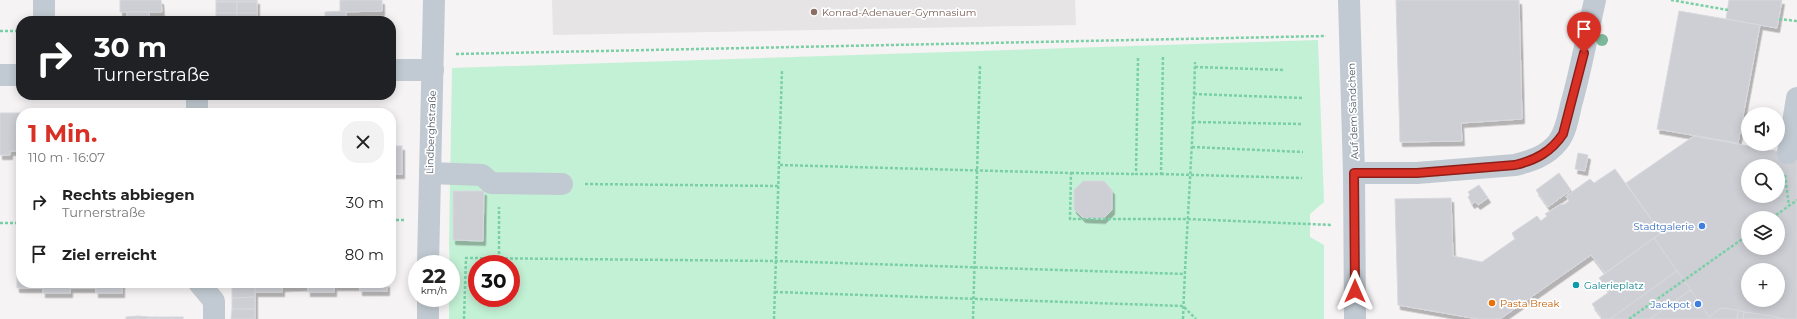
<!DOCTYPE html>
<html lang="de">
<meta charset="utf-8">
<style>
:root{--surface:#fff;--page:#f2f2f2;--text:#222;--muted:#767676;--accent:#d93025}
body{margin:0;font-family:Montserrat,sans-serif;background:var(--page);color:var(--text);height:100vh;display:flex;flex-direction:column;font-size:15px;white-space:nowrap}
*{box-sizing:border-box;margin:0}
p{font-size:13px;color:var(--muted)}
.icon{flex:none;width:22px;height:22px;fill:none;stroke:currentColor;stroke-width:2;stroke-linecap:round;stroke-linejoin:round}
.map{position:relative;flex:1;overflow:hidden}
.sheet{position:absolute;left:16px;top:108px;width:380px;height:180px;display:flex;flex-direction:column;background:var(--surface);border-radius:16px;box-shadow:0 2px 10px #0003}
.sheet>*{flex:none}
.banner{position:absolute;left:16px;top:16px;width:380px;height:84px;border-radius:16px;box-shadow:0 2px 10px #0003;background:#202124;color:#fff;overflow:hidden}
.tools{position:absolute;left:1741px;top:107px;display:grid;gap:8px}
.tools a{display:grid;place-items:center;width:44px;height:44px;border-radius:50%;background:var(--surface);box-shadow:0 2px 10px #0003;font-size:20px}
.speed{position:absolute;left:408px;top:255px;display:flex;gap:8px;font-size:20px;font-weight:700;text-align:center}
.speed>*{display:grid;place-content:center;width:52px;height:52px;border-radius:50%;background:var(--surface);box-shadow:0 2px 10px #0003;line-height:1}
.speed small{font-size:10px;font-weight:400}
.speed .limit{border:6px solid #d22;background:#fff;color:#111}
.pin{position:absolute;display:grid;place-items:center;width:34px;height:34px;color:#fff;margin:-41px -17px;border-radius:50% 50% 50% 0;rotate:-45deg;box-shadow:0 0 4px #0007}
.pin .icon{rotate:45deg}
.me{position:absolute;width:44px;margin:-22px;rotate:0deg;stroke-linejoin:round;filter:drop-shadow(0 0 3px #0008)}
.turn{display:flex;align-items:center;gap:14px;height:84px;padding:0 12px;font-size:18px}
.turn .icon{width:52px;height:52px;stroke-width:2.5}
.turn b{display:block;font-size:28px;line-height:34px}
.round{display:grid;place-items:center;flex:none;width:42px;height:42px;border-radius:16px;background:var(--page)}
.summary{display:flex;align-items:center;justify-content:space-between;height:68px;padding:0 12px}
h1{font-size:24px;font-weight:700;line-height:30px;color:var(--accent)}
ul{padding:0;list-style:none}
li{display:flex;align-items:center;gap:12px;height:52px;padding:0 12px}
li div{flex:1}
li b{display:block;font-size:15px}
li em{font-style:normal}
.map>svg:first-child{display:block}
</style>
<div class="map">
<svg width="1797" height="319" viewBox="0 0 1797 319">
<defs>
<filter id="shadow"><feDropShadow dx="2.5" dy="4.5" stdDeviation="0" flood-color="#0004"/></filter>
</defs>
<rect width="100%" height="100%" fill="#f5f3f3"/>
<path fill="#e6e4e5" d="M552 0H1075L1076 25 553 35Z"/>
<path fill="#c3f1d5" fill-rule="evenodd" d="M1318 40 1324 202 1310 214V237L1324 245V319H449V298H451L449 243 452 68ZM477 264H511V298H477Z"/>
<g fill="#cdcfd5" stroke="#d7d9de" fill-rule="evenodd" filter="url(#shadow)">
<path d="M120 0H161L162 12H120Z"/>
<rect x="216" y="0" width="21" height="2"/>
<rect x="237" y="0" width="20" height="2"/>
<path d="M340 0H382V11L340 12Z"/>
<path d="M1396 0H1519L1522 119 1461 123 1462 141 1400 142Z"/>
<path d="M1729 0H1782L1777 28 1726 19Z"/>
<rect x="216" y="2" width="21" height="11"/>
<rect x="237" y="2" width="20" height="11"/>
<path d="M346 11V21H325V12Z"/>
<path d="M1679 11 1760 25 1738 143 1657 129Z"/>
<rect x="127" y="12" width="22" height="9"/>
<rect x="216" y="13" width="21" height="8"/>
<rect x="237" y="13" width="20" height="8"/>
<path d="M0 113H21V151H10V155H0Z"/>
<path d="M1694 136 1797 155V319H1785L1721 308 1709 317 1654 238 1661 233 1626 183ZM1748 166H1778V196H1748ZM1748 218H1778V248H1748ZM1748 270H1778V300H1748Z"/>
<rect x="391" y="146" width="11" height="28"/>
<path d="M1578 153 1588 155 1585 171 1575 169Z"/>
<path d="M1615 169 1661 233 1605 273 1591 255 1500 319H1478L1398 305 1395 199 1451 198 1453 256 1482 262 1515 239 1512 233 1537 216 1541 221 1547 216 1545 214 1561 204 1563 205 1569 201 1566 196 1590 179 1594 183Z"/>
<path d="M1559 173 1571 190 1548 207 1536 190Z"/>
<path d="M1083 181H1104L1112 190V210L1103 219 1083 218 1074 209V190Z"/>
<path d="M1479 185 1488 198 1478 205 1475 202 1472 204 1468 197 1470 195 1468 192Z"/>
<path d="M453 191H484L483 241 453 240Z"/>
<path d="M1654 238 1677 271 1610 319H1603L1592 304 1609 292 1599 278Z"/>
<path d="M17 246H21V283H43V288H17Z"/>
<path d="M1677 271 1691 290 1689 291 1650 319H1610Z"/>
<rect x="43" y="283" width="27" height="10"/>
<rect x="70" y="283" width="26" height="5"/>
<rect x="96" y="283" width="26" height="10"/>
<path d="M231 283H255V286H232Z"/>
<rect x="255" y="283" width="27" height="9"/>
<path d="M282 283H308V286L282 287Z"/>
<rect x="308" y="283" width="26" height="9"/>
<rect x="334" y="283" width="26" height="3"/>
<rect x="360" y="283" width="27" height="8"/>
<path d="M232 286H255V297L232 298Z"/>
<path d="M1691 290 1709 317 1721 308 1738 310 1737 319H1650Z"/>
<path d="M255 297V309H232V298Z"/>
<path d="M232 309H255V319H231Z"/>
<path d="M1738 310 1744 312 1743 319H1737Z"/>
<path d="M1744 312 1771 316 1785 319H1743Z"/>
<path d="M138 316V319H126V317Z"/>
<path d="M138 316 149 317V319H138Z"/>
<rect x="149" y="317" width="11" height="2"/>
<rect x="160" y="317" width="12" height="2"/>
<rect x="172" y="317" width="11" height="2"/>
</g>
<g fill="none" stroke-linecap="round" stroke-linejoin="round">
<g stroke="#7ad0a6" stroke-width="2.5" stroke-dasharray="3 2" stroke-linecap="butt">
<path d="M1671 0 1728 10"/>
<path d="M1779 19 1797 21"/>
<path d="M0 31H21"/>
<path d="M456 54 1326 36"/>
<path d="M1138 58 1136 174H1161L1163 55"/>
<path d="M1195 67 1285 70"/>
<path d="M1194 94 1303 98"/>
<path d="M1193 122 1302 124"/>
<path d="M1192 147 1303 152"/>
<path d="M780 165 1071 173 1070 219H1187L1332 225"/>
<path d="M1071 173 1136 174"/>
<path d="M1161 174 1302 178"/>
<path d="M1785 175 1789 206"/>
<path d="M585 184 779 186"/>
<path d="M1772 218 1797 200"/>
<path d="M391 220H404"/>
<path d="M0 223H21"/>
<path d="M499 259V207"/>
<path d="M775 292 1183 306 1196 319"/>
<path d="M464 319 466 258 777 261 1185 274"/>
<path d="M774 319 782 70"/>
<path d="M973 319 980 65"/>
<path d="M1183 319C1186 233 1193 148 1195 62"/>
<path d="M1629 319 1748 235"/>
</g>
<g stroke="#c1cad2" stroke-width="22">
<path d="M44 0V21"/>
<path d="M1349 0 1354 173 1355 319"/>
<path d="M391 70H433"/>
<path d="M0 75H21"/>
<path d="M197 113V95"/>
<path d="M1788 153 1797 98"/>
<path d="M430 173 482 175 491 183 562 184"/>
<path d="M1354 173H1417L1515 165C1531 161 1547 156 1558 142 1566 132 1568 118 1571 105 1581 70 1587 35 1595 0"/>
<path d="M428 264 434 0"/>
<path d="M199 283 214 301V319"/>
<path d="M428 319V298"/>
</g>
</g>
<circle fill="#7bb799" cx="1602" cy="40" r="6"/>
<g fill="none" stroke-linecap="round" stroke-linejoin="round">
<g stroke="#8d1f18" stroke-width="10">
<path id="route" d="M1355 291 1354 173H1417L1515 165C1536 160 1551 152 1563 134L1584 53"/>
</g>
<use href="#route" stroke="#d93025" stroke-width="7"/>
</g>
<circle fill="#8d6e63" stroke="#fff" stroke-width="1.5" cx="814" cy="12" r="4"/>
<g fill="#3f7fe0" stroke="#fff" stroke-width="1.5">
<circle cx="1702" cy="226" r="4"/>
<circle cx="1698" cy="304" r="4"/>
</g>
<circle fill="#0f9aa8" stroke="#fff" stroke-width="1.5" cx="1576" cy="285" r="4"/>
<circle fill="#e8710a" stroke="#fff" stroke-width="1.5" cx="1492" cy="303" r="4"/>
<g text-anchor="middle" dominant-baseline="central" stroke-width="3.5" stroke-linejoin="round" paint-order="stroke">
<g font-size="10" fill="#785e54" stroke="#fff" text-anchor="start">
<text x="822" y="12">Konrad-Adenauer-Gymnasium</text>
</g>
<g font-size="10" fill="#4a5661" stroke="#fff">
<text transform="translate(1353 111) rotate(-92)">Auf dem Sändchen</text>
<text transform="translate(431 132) rotate(-88)">Lindberghstraße</text>
</g>
<g font-size="10" fill="#366cbe" stroke="#fff" text-anchor="end">
<text x="1694" y="226">Stadtgalerie</text>
<text x="1690" y="304">Jackpot</text>
</g>
<g font-size="10" fill="#0d838f" stroke="#fff" text-anchor="start">
<text x="1584" y="285">Galerieplatz</text>
</g>
<g font-size="10" fill="#c56008" stroke="#fff" text-anchor="start">
<text x="1500" y="303">Pasta Break</text>
</g>
</g>
</svg>
<div class="tools">
<a><svg class="icon" aria-label="sound" viewBox="0 0 24 24"><path d="M4 9h4l5-4v14l-5-4H4zM17 9q2 3 0 6"/></svg></a>
<a><svg class="icon" aria-label="search" viewBox="0 0 24 24"><circle cx="10" cy="10" r="6"/><path d="M15 15l6 6"/></svg></a>
<a><svg class="icon" aria-label="layers" viewBox="0 0 24 24"><path d="M12 4l9 5-9 5-9-5zM3 14l9 5 9-5"/></svg></a>
<a>+</a>
</div>
<div class="speed"><div>22<small>km/h</small></div><div class="limit">30</div></div>
<div class="pin" style="left:1584px;top:53px;background:#d93025"><svg class="icon" aria-label="arrive" viewBox="0 0 24 24"><path d="M6 21V4h12l-3 4 3 4H6"/></svg></div>
<svg class="me" style="left:1355px;top:291px" viewBox="-20 -20 40 40"><path d="M0-17L14 15 0 8-14 15z" fill="#d93025" stroke="#fff" stroke-width="4"/></svg>
<div class="banner">
<div class="turn"><svg class="icon" aria-label="right" viewBox="0 0 24 24"><path d="M7 20v-9h11M14 6l5 5-5 5"/></svg><div><b>30 m</b>Turnerstraße</div></div>
</div>
<section class="sheet">
<div class="summary"><div><h1>1 Min.</h1><p>110 m · 16:07</p></div><a class="round"><svg class="icon" aria-label="close" viewBox="0 0 24 24"><path d="M6 6l12 12M18 6L6 18"/></svg></a></div>
<ul>
<li><svg class="icon" aria-label="right" viewBox="0 0 24 24"><path d="M7 20v-9h11M14 6l5 5-5 5"/></svg><div><b>Rechts abbiegen</b><p>Turnerstraße</p></div><em>30 m</em></li>
<li><svg class="icon" aria-label="arrive" viewBox="0 0 24 24"><path d="M6 21V4h12l-3 4 3 4H6"/></svg><div><b>Ziel erreicht</b></div><em>80 m</em></li>
</ul>
</section>
</div>
